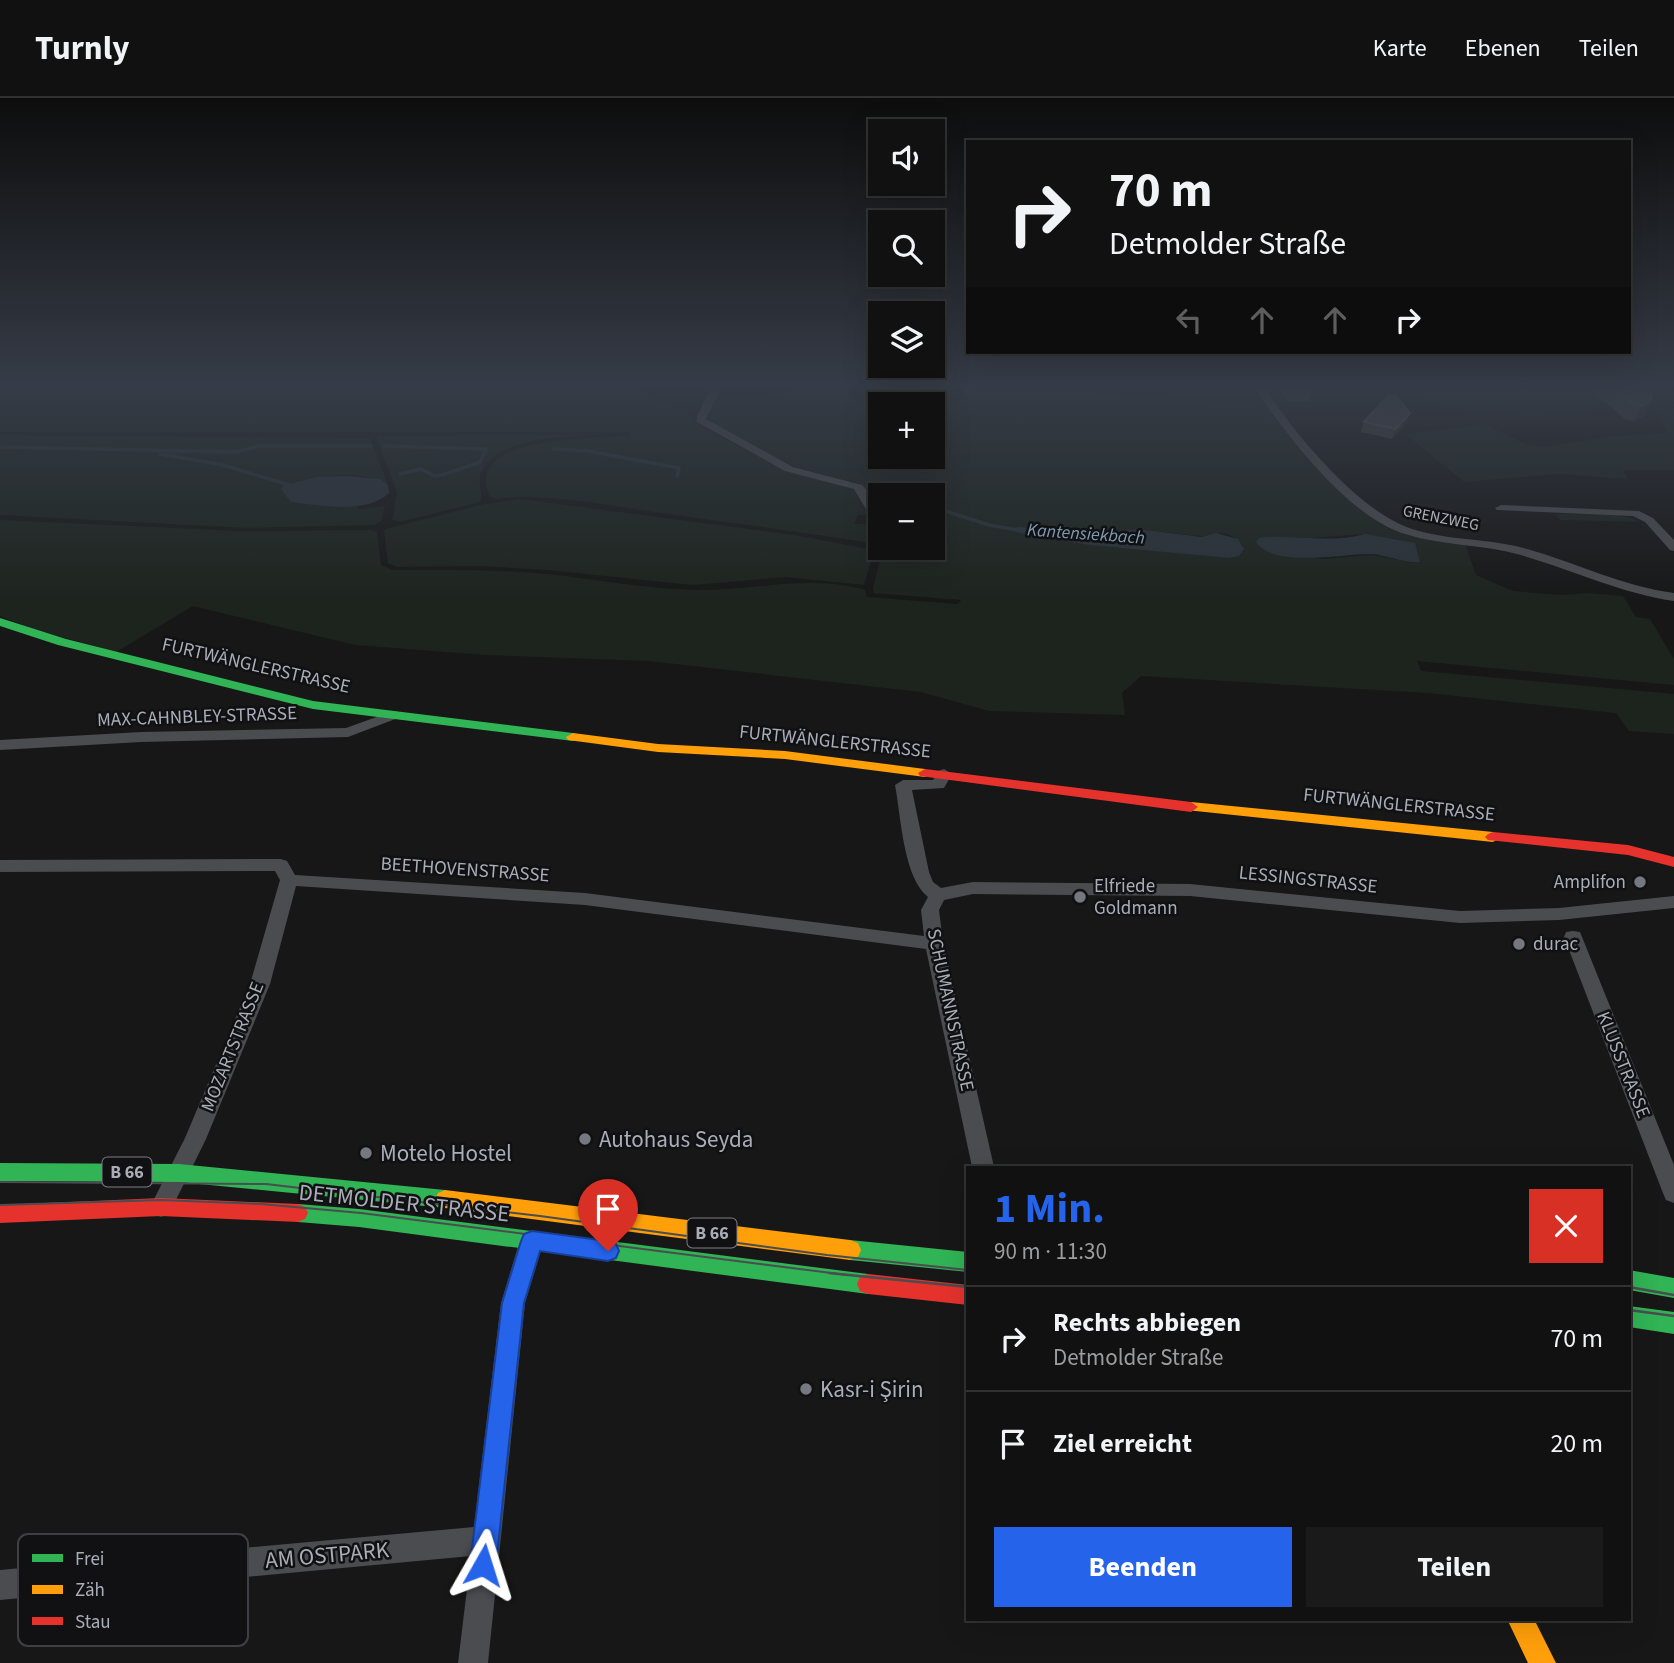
<!DOCTYPE html>
<html lang="de">
<meta charset="utf-8">
<style>
:root{--surface:#111;--page:#1a1a1a;--text:#f1f3f6;--muted:#9c9d9f;--line:#303131;--accent:#2563eb}
body{margin:0;font-family:"Source Sans 3",sans-serif;background:var(--page);color:var(--text);height:100vh;display:flex;flex-direction:column;font-size:26px;white-space:nowrap}
*{box-sizing:border-box;margin:0}
p{font-size:23px;color:var(--muted)}
.icon{flex:none;width:38px;height:38px;fill:none;stroke:currentColor;stroke-width:2;stroke-linecap:round;stroke-linejoin:round}
.map{position:relative;flex:1;overflow:hidden}
.panel{position:absolute;left:966px;top:1068px;width:665px;height:455px;display:flex;flex-direction:column;background:var(--surface);border-radius:0px;box-shadow:0 7px 28px #0002,0 0 0 2px var(--line)}
.panel>*{flex:none}
.guide{position:absolute;left:966px;top:42px;width:665px;height:214px;border-radius:0px;box-shadow:0 7px 28px #0002,0 0 0 2px var(--line);background:#111;color:var(--text);overflow:hidden}
.buttons{position:absolute;left:868px;top:21px;display:grid;gap:14px}
.buttons a{display:grid;place-items:center;width:77px;height:77px;border-radius:0px;background:var(--surface);box-shadow:0 7px 28px #0002,0 0 0 2px var(--line);font-size:35px}
.pin{position:absolute;display:grid;place-items:center;width:60px;height:60px;color:#fff;margin:-72px -30px;border-radius:50% 50% 50% 0;rotate:-45deg;box-shadow:0 0 7px #0007}
.pin .icon{rotate:45deg}
.me{position:absolute;width:77px;margin:-38px;rotate:6deg;stroke-linejoin:round;filter:drop-shadow(0 0 5px #0008)}
.turn{display:flex;align-items:center;gap:24px;height:147px;padding:0 28px;font-size:32px}
.turn .icon{width:91px;height:91px;stroke-width:2.5}
.turn b{display:block;font-size:49px;line-height:60px}
.lanes{display:flex;align-items:center;height:66px;padding:0 28px;background:#0003;justify-content:center;gap:35px;direction:ltr}
.lanes .off{opacity:.35}
.round{display:grid;place-items:center;flex:none;width:74px;height:74px;border-radius:0px;background:var(--page)}
.summary{display:flex;align-items:center;justify-content:space-between;height:119px;padding:0 28px}
h1{font-size:42px;font-weight:700;line-height:52px;color:var(--accent)}
.action{display:flex;gap:14px;margin-top:auto;padding:14px 28px}
.action a{flex:1;height:80px;border-radius:0px;background:var(--accent);color:#fff;font-size:28px;font-weight:700;line-height:80px;text-align:center}
.action a+a{background:var(--page);color:var(--text)}
ul{padding:0;list-style:none}
li{display:flex;align-items:center;gap:21px;height:105px;padding:0 28px;border-top:2px solid var(--line)}
li div{flex:1}
li b{display:block;font-size:26px}
li em{font-style:normal}
header{display:flex;align-items:center;gap:42px;box-sizing:border-box;height:98px;padding:0 35px;background:var(--surface);border-bottom:2px solid var(--line)}
header strong{font-size:33px}
nav{display:flex;gap:38px;margin-inline-start:auto;font-size:24px}
.map>svg:first-child{display:block}
</style>
<header>
<strong>Turnly</strong>
<nav><a>Karte</a><a>Ebenen</a><a>Teilen</a></nav>
</header>
<div class="map">
<svg width="1674" height="1565" viewBox="0 0 1674 1565">
<rect width="100%" height="100%" fill="#171717"/>
<g fill="#1d241e" fill-rule="evenodd">
<path d="M0 285H631C654 296 669 316 695 319L693 322 698 327 784 372 857 392 870 417H858L854 426H880V447C805 434 729 425 654 414 601 407 548 395 495 401L490 399C460 337 597 341 630 337V334H0Z"/>
<path d="M793 285H900L1245 304 1261 302C1287 339 1347 407 1386 429 1409 441 1440 442 1465 445L1476 477 1513 493 1560 497 1588 495 1623 498 1636 519 1650 521 1674 561V587L1417 563 1421 573 1674 596V636L1629 633 1616 615 1428 595 1141 578 1122 595 1125 617 989 613 921 594 649 563 485 557 355 547 193 508 116 554 33 531 0 518V422L240 433 372 432 377 434 381 467 392 472C443 472 495 471 546 476 596 481 646 491 695 492 752 493 809 476 865 492L867 499 958 506 961 502 874 495 873 490 883 450H933V397H882L879 392H869L855 385 792 368 709 325 719 298 786 300ZM880 306H933V359H880ZM1014 430 1102 436 1138 431 1208 439C1218 431 1235 436 1242 447L1117 450 1018 435ZM1365 436 1415 465 1372 457 1322 461 1274 454 1278 439 1309 440Z"/>
<path d="M1400 285H1620L1619 291 1590 290 1607 304 1586 307 1585 310 1592 314 1544 312 1549 319H1520L1512 312 1487 311 1490 316 1479 315 1426 300 1421 295 1433 294 1427 286Z"/>
<path d="M1633 285H1674V372H1623L1627 381 1559 376 1464 384 1405 336 1485 326 1526 346 1544 349 1613 338 1667 335 1656 313Z"/>
<path d="M612 336C575 339 504 335 482 372 476 383 484 394 480 404L400 424 392 422 397 395 376 338Z"/>
<path d="M0 337 370 340 388 387C361 369 314 380 284 386L291 404 358 407V411L385 408 381 423 375 427 247 430 0 417Z"/>
<path d="M520 401 795 437 874 452 864 487 786 479 693 487 547 472 480 468 397 469 388 465 384 432 389 430 480 407Z"/>
<path d="M1555 416C1587 416 1630 408 1653 435L1639 424 1560 422Z"/>
</g>
<g fill="#2a3239">
<path d="M347 378 380 381 388 387 389 395C366 417 320 407 291 404L281 391 284 387 317 379Z"/>
<path d="M1019 429 1102 436 1138 431 1202 439 1216 435 1238 441 1244 451 1239 458 1229 460 1090 447 1018 435 1012 431Z"/>
<path d="M1365 436 1415 445 1420 464C1407 466 1386 457 1372 456 1345 455 1274 471 1256 444L1259 440C1293 436 1330 446 1365 436Z"/>
</g>
<g fill="none" stroke-linecap="round" stroke-linejoin="round">
<g stroke="#2a3239" stroke-width="3.5">
<path d="M384 348 486 351 480 364 442 377 435 378 421 371 400 376"/>
<path d="M0 349 236 354 260 348H371"/>
<path d="M554 351 588 353 679 370 677 378"/>
<path d="M160 356 223 367 292 388"/>
<path d="M933 409 989 427 1018 432"/>
</g>
<g fill="#4b4c50" fill-rule="evenodd">
<path d="M714 285H724L706 321 793 369 862 387 871 396 880 415V427L875 426 854 391 785 373 697 324V318Z"/>
<path d="M1251 285H1261C1292 332 1357 413 1412 431 1449 443 1489 440 1527 451 1577 465 1622 488 1674 495V503C1620 495 1573 472 1521 457 1483 446 1443 448 1405 436 1349 420 1283 333 1251 285Z"/>
<path d="M1501 407 1639 413 1653 420 1674 442V453L1670 452 1645 424 1633 418 1497 412 1495 410Z"/>
<path d="M393 613 398 614 400 617 398 620 348 639 141 644 0 652V642L141 634 346 630Z"/>
<path d="M944 671 952 676 944 690 912 692 929 774 933 784 941 790 973 784 1190 786 1460 813 1559 810 1674 798V810L1559 822 1460 825 1190 798 973 796 944 802 939 812 943 844 994 1069H972L926 851 585 807 296 788 270 886 206 1041 169 1116 161 1119 153 1116 150 1109 185 1040 250 886 280 782 275 773 0 774V762L281 761 287 763 295 777 585 795 924 838 921 812 928 799C903 779 901 718 895 687L903 682H933L938 673Z"/>
<path d="M1573 833 1580 834 1582 839 1674 1067V1105L1666 1102 1663 1095 1564 839 1566 834Z"/>
<path d="M532 1132 540 1135 544 1142 525 1205 488 1565H458L471 1458 0 1502V1472L474 1429 501 1205 520 1142 524 1135Z"/>
</g>
<g fill="#30b455" fill-rule="evenodd">
<path d="M0 520 66 541 313 603 573 635 580 639 573 643 313 611 58 547 0 528Z"/>
<path d="M0 1065 179 1066 445 1092 452 1095 455 1101 452 1107 445 1110 179 1084 0 1083Z"/>
<path d="M298 1106 359 1111 868 1176 876 1179 879 1186 876 1193 868 1196 359 1129 298 1124 291 1121 288 1115 291 1109Z"/>
<path d="M850 1142 968 1154V1174L850 1162 842 1159 839 1152 842 1145Z"/>
<path d="M1629 1172 1674 1180V1200L1629 1192Z"/>
<path d="M1629 1208 1674 1214V1236L1629 1229Z"/>
</g>
<g fill="#ff9f0a" fill-rule="evenodd">
<path d="M573 635 658 646 785 653 925 671 932 675 925 679 785 661 658 654 568 642 566 639Z"/>
<path d="M1191 704 1493 734 1501 739 1493 744 1186 712 1184 709Z"/>
<path d="M445 1092 850 1142 858 1145 861 1152 858 1159 850 1162 445 1110 438 1107 435 1101 438 1095Z"/>
<path d="M1507 1521H1534L1556 1565H1528Z"/>
</g>
<g fill="#e5322d" fill-rule="evenodd">
<path d="M925 671 1191 704 1198 709 1191 714 920 678 918 675Z"/>
<path d="M1493 734 1628 747 1674 759V769L1628 757 1488 742 1485 739 1488 736Z"/>
<path d="M161 1100 298 1106 305 1109 308 1115 305 1121 298 1124 161 1118 0 1125V1107Z"/>
<path d="M868 1176 968 1187V1207L868 1196 860 1193 857 1186 860 1179Z"/>
</g>
<g stroke="#4b4c4f" stroke-width="2">
<path d="M0 1084 266 1086 540 1118 827 1157 968 1172"/>
<path d="M0 1107 161 1102 261 1106 361 1115 847 1177"/>
</g>
<g stroke="#4b4c4f" stroke-width="2.5">
<path d="M829 1175 968 1189"/>
<path d="M1629 1189 1674 1197"/>
<path d="M1629 1212 1674 1218"/>
</g>
</g>
<g fill="#3d3d3f">
<path d="M1275 285H1311L1314 288 1310 303H1288Z"/>
<path d="M1592 285H1641L1644 318 1634 323 1625 321 1590 291Z"/>
<path d="M1410 315 1407 325 1392 341 1361 334 1364 324Z"/>
</g>
<g fill="#29292a">
<path d="M1651 303 1644 318 1634 323 1642 308Z"/>
<path d="M1410 315 1407 325 1392 341 1396 331Z"/>
</g>
<g fill="#49494c" stroke="#58595d" stroke-width="2">
<path d="M1290 285H1311L1314 288H1292Z"/>
<path d="M1607 285H1641L1651 294V303L1642 308 1631 305Z"/>
<path d="M1388 298H1396L1410 315 1396 331 1364 324Z"/>
</g>
<linearGradient id="sky" x2="0" y2="1"><stop stop-color="#0d0d0d"/><stop offset="0.57" stop-color="#363c47"/><stop offset="1" stop-color="#363c47" stop-opacity="0"/></linearGradient>
<rect width="1674" height="504" fill="url(#sky)"/>
<path fill="#2563eb" stroke="#184099" stroke-width="2" d="M532 1133 608 1143 616 1146 619 1153 616 1160 608 1163 540 1153 524 1205 496 1467 492 1476 483 1480 474 1476 470 1467 502 1205 521 1143 524 1136Z"/>
<g fill="#757880" stroke="#111113" stroke-width="2.5">
<circle cx="1640" cy="784" r="7"/>
<circle cx="1080" cy="799" r="7"/>
<circle cx="1519" cy="846" r="7"/>
<circle cx="585" cy="1041" r="7"/>
<circle cx="366" cy="1055" r="7"/>
<circle cx="806" cy="1291" r="7"/>
</g>
<g text-anchor="middle" dominant-baseline="central" stroke-width="5" stroke-linejoin="round" paint-order="stroke">
<g font-size="16" fill="#a8adb8" stroke="#111113">
<text transform="translate(1441 420) rotate(11)">GRENZWEG</text>
</g>
<g font-size="18" font-style="italic" fill="#7f9bb3" stroke="#111113">
<text transform="translate(1086 436) rotate(4)">Kantensiekbach</text>
</g>
<g fill="#111113" stroke="#7b7e86" stroke-width="2">
<rect x="102.5" y="1059.5" width="49" height="29" rx="5"/>
<rect x="687.5" y="1120.5" width="49" height="29" rx="5"/>
</g>
<g font-size="18" font-weight="bold" fill="#a8adb8">
<text x="127" y="1074">B 66</text>
<text x="712" y="1135">B 66</text>
</g>
<g font-size="19" fill="#a8adb8" stroke="#111113">
<text transform="translate(256 568) rotate(13)">FURTWÄNGLERSTRASSE</text>
<text transform="translate(197 619) rotate(-2)">MAX-CAHNBLEY-STRASSE</text>
<text transform="translate(835 644) rotate(6)">FURTWÄNGLERSTRASSE</text>
<text transform="translate(1399 707) rotate(6)">FURTWÄNGLERSTRASSE</text>
<text transform="translate(465 772) rotate(4)">BEETHOVENSTRASSE</text>
<text transform="translate(1308 782) rotate(6)">LESSINGSTRASSE</text>
<text transform="translate(950 912) rotate(78)">SCHUMANNSTRASSE</text>
<text transform="translate(233 949) rotate(-68)">MOZARTSTRASSE</text>
<text transform="translate(1623 967) rotate(68)">KLUSSTRASSE</text>
</g>
<g font-size="19" fill="#a8adb8" stroke="#111113" text-anchor="start">
<text x="1626" y="784" text-anchor="end">Amplifon</text>
<text x="1094" y="788">Elfriede<tspan x="1094" dy="22">Goldmann</tspan></text>
<text x="1533" y="846">durac</text>
</g>
<g font-size="23" fill="#a8adb8" stroke="#111113" text-anchor="start">
<text x="599" y="1041">Autohaus Seyda</text>
<text x="380" y="1055">Motelo Hostel</text>
<text x="820" y="1291">Kasr-i Şirin</text>
</g>
<g font-size="23" fill="#a8adb8" stroke="#111113">
<text transform="translate(404 1105) rotate(6)">DETMOLDER STRASSE</text>
<text transform="translate(327 1457) rotate(-5)">AM OSTPARK</text>
</g>
</g>
<rect x="18" y="1436" width="230" height="112" rx="10" fill="#111113" stroke="#3e4045" stroke-width="2"/>
<rect x="32" y="1456" width="31" height="8" fill="#30b455"/>
<rect x="32" y="1487" width="31" height="9" fill="#ff9f0a"/>
<rect x="32" y="1519" width="31" height="8" fill="#e5322d"/>
<g font-size="19" fill="#a8adb8">
<text x="75" y="1467">Frei</text>
<text x="75" y="1498">Zäh</text>
<text x="75" y="1530">Stau</text>
</g>
</svg>
<div class="buttons">
<a><svg class="icon" aria-label="sound" viewBox="0 0 24 24"><path d="M4 9h4l5-4v14l-5-4H4zM17 9q2 3 0 6"/></svg></a>
<a><svg class="icon" aria-label="search" viewBox="0 0 24 24"><circle cx="10" cy="10" r="6"/><path d="M15 15l6 6"/></svg></a>
<a><svg class="icon" aria-label="layers" viewBox="0 0 24 24"><path d="M12 4l9 5-9 5-9-5zM3 14l9 5 9-5"/></svg></a>
<a>+</a>
<a>−</a>
</div>
<div class="pin" style="left:608px;top:1153px;background:#d93025"><svg class="icon" aria-label="arrive" viewBox="0 0 24 24"><path d="M6 21V4h12l-3 4 3 4H6"/></svg></div>
<svg class="me" style="left:483px;top:1467px" viewBox="-20 -20 40 40"><path d="M0-17L14 15 0 8-14 15z" fill="#2563eb" stroke="#fff" stroke-width="4"/></svg>
<div class="guide">
<div class="turn"><svg class="icon" aria-label="right" viewBox="0 0 24 24"><path d="M7 20v-9h11M14 6l5 5-5 5"/></svg><div><b>70 m</b>Detmolder Straße</div></div>
<div class="lanes"><svg class="icon off" aria-label="left" viewBox="0 0 24 24"><path d="M17 20v-9H6M10 6l-5 5 5 5"/></svg><svg class="icon off" aria-label="ahead" viewBox="0 0 24 24"><path d="M12 20V5M6 11l6-6 6 6"/></svg><svg class="icon off" aria-label="ahead" viewBox="0 0 24 24"><path d="M12 20V5M6 11l6-6 6 6"/></svg><svg class="icon" aria-label="right" viewBox="0 0 24 24"><path d="M7 20v-9h11M14 6l5 5-5 5"/></svg></div>
</div>
<section class="panel">
<div class="summary"><div><h1>1 Min.</h1><p>90 m · 11:30</p></div><a class="round" style="background:#d93025;color:#fff"><svg class="icon" aria-label="close" viewBox="0 0 24 24"><path d="M6 6l12 12M18 6L6 18"/></svg></a></div>
<ul>
<li><svg class="icon" aria-label="right" viewBox="0 0 24 24"><path d="M7 20v-9h11M14 6l5 5-5 5"/></svg><div><b>Rechts abbiegen</b><p>Detmolder Straße</p></div><em>70 m</em></li>
<li><svg class="icon" aria-label="arrive" viewBox="0 0 24 24"><path d="M6 21V4h12l-3 4 3 4H6"/></svg><div><b>Ziel erreicht</b></div><em>20 m</em></li>
</ul>
<div class="action"><a>Beenden</a><a>Teilen</a></div>
</section>
</div>
